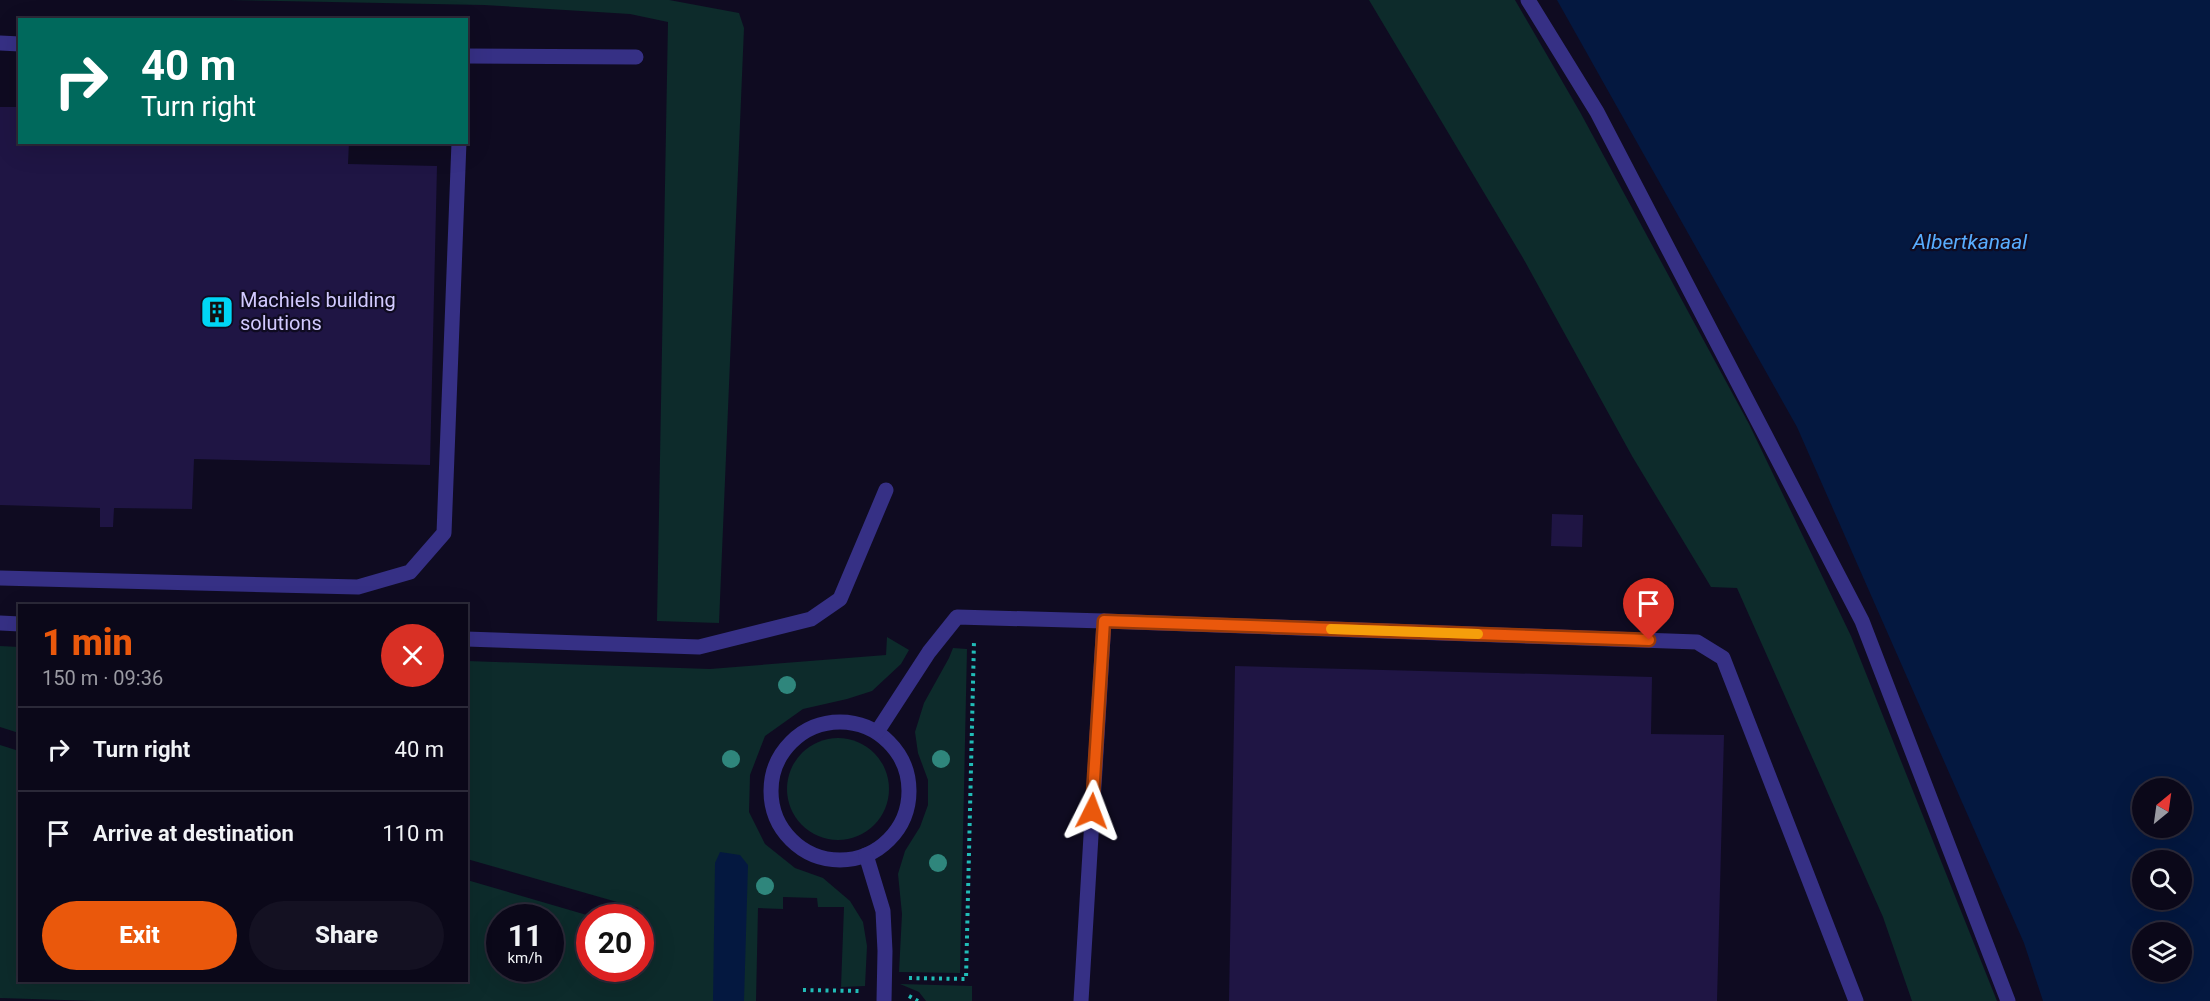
<!DOCTYPE html>
<meta charset="utf-8">
<style>
:root{--surface:#0b0819;--page:#141122;--text:#f1f3f6;--muted:#9a9aa2;--line:#2b2938;--accent:#ea580c}
body{margin:0;font-family:Roboto,sans-serif;background:var(--page);color:var(--text);height:100vh;display:flex;flex-direction:column;font-size:22px;white-space:nowrap}
*{box-sizing:border-box;margin:0}
p{font-size:20px;color:var(--muted)}
.icon{flex:none;width:33px;height:33px;fill:none;stroke:currentColor;stroke-width:2;stroke-linecap:round;stroke-linejoin:round}
.map{position:relative;flex:1;overflow:hidden}
.panel{position:absolute;left:18px;top:604px;width:450px;height:378px;display:flex;flex-direction:column;background:var(--surface);border-radius:0px;box-shadow:0 6px 24px #0002,0 0 0 2px var(--line)}
.panel>*{flex:none}
.guide{position:absolute;left:18px;top:18px;width:450px;height:126px;border-radius:0px;box-shadow:0 6px 24px #0002,0 0 0 2px var(--line);background:#00695c;color:#fff;overflow:hidden}
.needle{width:39px;rotate:29deg}
.fabs{position:absolute;left:2132px;top:778px;display:grid;gap:12px}
.fabs a{display:grid;place-items:center;width:60px;height:60px;border-radius:50%;background:var(--surface);box-shadow:0 6px 24px #0002,0 0 0 2px var(--line);font-size:30px}
.speed{position:absolute;left:486px;top:904px;display:flex;gap:12px;font-size:30px;font-weight:700;text-align:center}
.speed>*{display:grid;place-content:center;width:78px;height:78px;border-radius:50%;background:var(--surface);box-shadow:0 6px 24px #0002,0 0 0 2px var(--line);line-height:1}
.speed small{font-size:15px;font-weight:400}
.speed .limit{border:9px solid #d22;background:#fff;color:#111}
.pin{position:absolute;display:grid;place-items:center;width:51px;height:51px;color:#fff;margin:-62px -26px;border-radius:50% 50% 50% 0;rotate:-45deg;box-shadow:0 0 6px #0007}
.pin .icon{rotate:45deg}
.me{position:absolute;width:66px;margin:-33px;rotate:3deg;stroke-linejoin:round;filter:drop-shadow(0 0 4px #0008)}
.turn{display:flex;align-items:center;gap:21px;height:126px;padding:0 24px;font-size:27px}
.turn .icon{width:78px;height:78px;stroke-width:2.5}
.turn b{display:block;font-size:42px;line-height:51px}
.round{display:grid;place-items:center;flex:none;width:63px;height:63px;border-radius:32px;background:var(--page)}
.headline{display:flex;align-items:center;justify-content:space-between;height:102px;padding:0 24px}
h1{font-size:36px;font-weight:800;line-height:45px;color:var(--accent)}
.primary-button{display:flex;gap:12px;margin-top:auto;padding:12px 24px}
.primary-button a{flex:1;height:69px;border-radius:36px;background:var(--accent);color:#fff;font-size:24px;font-weight:800;line-height:69px;text-align:center}
.primary-button a+a{background:var(--page);color:var(--text)}
ul{padding:0;list-style:none}
li{display:flex;align-items:center;gap:18px;height:84px;padding:0 24px;border-top:2px solid var(--line)}
li div{flex:1}
li b{display:block;font-size:22px}
li em{font-style:normal}
.map>svg:first-child{display:block}
</style>
<div class="map">
<svg width="2210" height="1001" viewBox="0 0 2210 1001">
<rect width="100%" height="100%" fill="#0f0b21"/>
<g fill="#0d2b2b" fill-rule="evenodd">
<path d="M230 0H669L739 13 744 28 719 623 657 621 668 22 630 14 484 5Z"/>
<path d="M1369 0H1515L1580 112 1749 424 1851 636 1997 1001H1912L1883 917 1737 588 1711 587 1632 456 1523 258Z"/>
<path d="M887 637 909 650 901 664 872 691 847 699 803 709 765 736 750 775 749 812 765 844 795 868 823 878 850 901 863 922 867 946 865 986 841 987 844 907H818L817 898 783 897V909L758 908 756 1001H96L0 998V745L19 751 20 981H466L467 880 597 918H590V969H640L642 931 638 908 467 859V661L710 669 886 655ZM500 918H550V969H500Z"/>
<path d="M0 646 19 647V733L0 727Z"/>
<path d="M953 648 967 649 960 973 899 972 902 914 898 874 905 851 920 827 928 805V780L918 753 915 732 924 703 949 658Z"/>
<circle cx="838" cy="789" r="51"/>
<path d="M900 984 972 986V1001H926L919 992Z"/>
</g>
<g fill="#041840" fill-rule="evenodd">
<path d="M1557 0H2210V1001H2043L2024 943 1797 427ZM2142 789H2181V828H2142ZM2142 861H2181V900H2142ZM2142 933H2181V972H2142Z"/>
<path d="M720 852 740 855 748 865 744 1001H713L715 863Z"/>
</g>
<g fill="#1f1544">
<path d="M0 107H20V142H349L348 164 437 166 430 465 194 459 192 509 114 508 113 527H100V508L0 505Z"/>
<path d="M1552 514 1583 515 1582 547 1551 546Z"/>
<path d="M1235 666 1652 677 1651 734 1724 735 1717 1001H1229Z"/>
</g>
<g fill="none" stroke-linecap="round" stroke-linejoin="round">
<g stroke="#21bcb7" stroke-width="4" stroke-dasharray="3 4.5" stroke-linecap="butt">
<path d="M909 978 966 979 974 641"/>
<path d="M803 990 860 991"/>
<path d="M909 996 918 1001"/>
</g>
<g stroke="#363085" stroke-width="15">
<path d="M1528 0 1597 112 1862 621 2008 1001"/>
<path d="M0 43 20 44"/>
<path d="M466 56 636 57"/>
<path d="M0 578 358 587 410 572 444 533 459 142"/>
<path d="M1104 621 1697 642 1723 658 1856 1001"/>
<path d="M0 623 20 624"/>
<path d="M466 639 699 647 811 619 840 599 886 490"/>
<circle cx="840" cy="791" r="69"/>
<path d="M877 732 929 652 957 617 1104 621 1081 1001"/>
<path d="M866 855 883 911 885 951 884 1001"/>
</g>
</g>
<g fill="#2f867c">
<circle cx="787" cy="685" r="9"/>
<circle cx="731" cy="759" r="9"/>
<circle cx="941" cy="759" r="9"/>
<circle cx="938" cy="863" r="9"/>
<circle cx="765" cy="886" r="9"/>
</g>
<g fill="none" stroke-linecap="round" stroke-linejoin="round">
<g stroke="#983908" stroke-width="15">
<path id="route" d="M1092 811 1104 621 1649 640"/>
</g>
<use href="#route" stroke="#ea580c" stroke-width="10"/>
<path stroke="#f59e0b" stroke-width="10" d="M1331 629 1478 634"/>
</g>
<defs>
<g id="building-square" transform="scale(1.725)"><rect x="-9" y="-9" width="18" height="18" rx="4" fill="#00d6f5" stroke="#0f0b21"/><path d="M-4-6H4V6H1V3H-1V6H-4ZM-2.5-4.3h1.7v1.8h-1.7ZM.8-4.3h1.7v1.8H.8ZM-2.5-1h1.7V.8h-1.7ZM.8-1h1.7V.8H.8Z" fill="#111"/></g>
</defs>
<g fill-rule="evenodd">
<use href="#building-square" x="217" y="312"/>
</g>
<g text-anchor="middle" dominant-baseline="central" stroke-width="4.5" stroke-linejoin="round" paint-order="stroke">
<g font-size="20" fill="#d2caff" stroke="#0f0b21" text-anchor="start">
<text x="240" y="300">Machiels building<tspan x="240" dy="23">solutions</tspan></text>
</g>
<g font-size="21" font-style="italic" fill="#58adff" stroke="#0f0b21">
<text x="1970" y="242">Albertkanaal</text>
</g>
</g>
</svg>
<div class="fabs">
<a><svg class="needle" viewBox="-14 -14 28 28"><path d="M0-13l5 13h-10z" fill="#e53935"/><path d="M0 13l5-13h-10z" fill="#9a9aa2"/></svg></a>
<a><svg class="icon" aria-label="search" viewBox="0 0 24 24"><circle cx="10" cy="10" r="6"/><path d="M15 15l6 6"/></svg></a>
<a><svg class="icon" aria-label="layers" viewBox="0 0 24 24"><path d="M12 4l9 5-9 5-9-5zM3 14l9 5 9-5"/></svg></a>
</div>
<div class="speed"><div>11<small>km/h</small></div><div class="limit">20</div></div>
<div class="pin" style="left:1649px;top:640px;background:#d93025"><svg class="icon" aria-label="arrive" viewBox="0 0 24 24"><path d="M6 21V4h12l-3 4 3 4H6"/></svg></div>
<svg class="me" style="left:1092px;top:811px" viewBox="-20 -20 40 40"><path d="M0-17L14 15 0 8-14 15z" fill="#ea580c" stroke="#fff" stroke-width="4"/></svg>
<div class="guide">
<div class="turn"><svg class="icon" aria-label="right" viewBox="0 0 24 24"><path d="M7 20v-9h11M14 6l5 5-5 5"/></svg><div><b>40 m</b>Turn right</div></div>
</div>
<section class="panel">
<div class="headline"><div><h1>1 min</h1><p>150 m · 09:36</p></div><a class="round" style="background:#d93025;color:#fff"><svg class="icon" aria-label="close" viewBox="0 0 24 24"><path d="M6 6l12 12M18 6L6 18"/></svg></a></div>
<ul>
<li><svg class="icon" aria-label="right" viewBox="0 0 24 24"><path d="M7 20v-9h11M14 6l5 5-5 5"/></svg><div><b>Turn right</b></div><em>40 m</em></li>
<li><svg class="icon" aria-label="arrive" viewBox="0 0 24 24"><path d="M6 21V4h12l-3 4 3 4H6"/></svg><div><b>Arrive at destination</b></div><em>110 m</em></li>
</ul>
<div class="primary-button"><a>Exit</a><a>Share</a></div>
</section>
</div>
